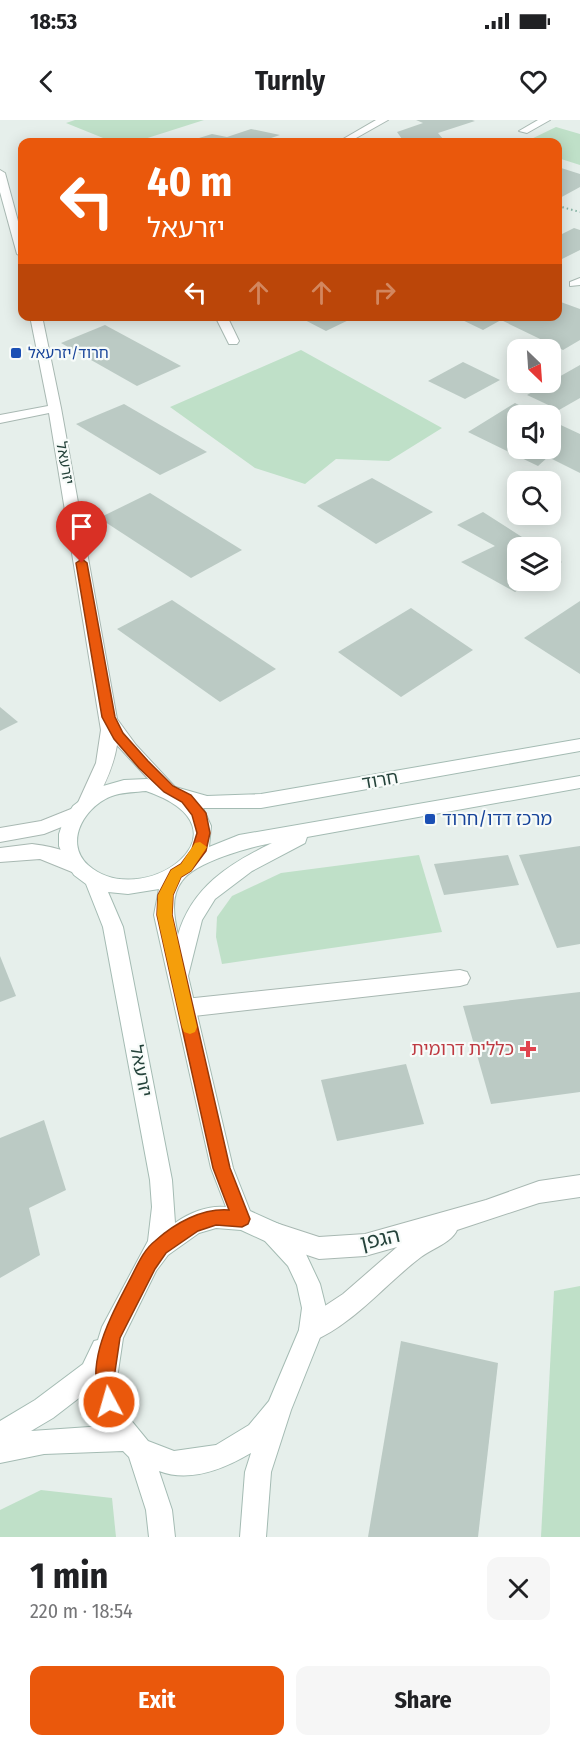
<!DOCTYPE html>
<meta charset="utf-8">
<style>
:root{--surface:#fff;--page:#f6f6f6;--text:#202124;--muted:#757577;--accent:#ea580c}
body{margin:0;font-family:"Fira Sans Condensed","Noto Sans Hebrew",sans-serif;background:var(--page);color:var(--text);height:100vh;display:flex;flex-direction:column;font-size:22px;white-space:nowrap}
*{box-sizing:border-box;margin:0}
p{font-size:20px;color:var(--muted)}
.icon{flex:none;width:33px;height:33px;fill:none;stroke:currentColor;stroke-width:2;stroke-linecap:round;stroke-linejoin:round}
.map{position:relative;height:1417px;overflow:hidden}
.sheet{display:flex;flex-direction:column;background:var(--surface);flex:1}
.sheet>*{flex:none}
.hud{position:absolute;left:18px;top:18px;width:544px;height:183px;border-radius:12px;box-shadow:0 3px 15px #0003;background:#ea580c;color:#fff;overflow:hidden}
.needle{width:39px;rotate:155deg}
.fabs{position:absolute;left:507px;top:219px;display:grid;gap:12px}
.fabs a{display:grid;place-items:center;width:54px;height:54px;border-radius:12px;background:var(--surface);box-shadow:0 3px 15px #0003;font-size:30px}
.pin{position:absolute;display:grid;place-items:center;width:51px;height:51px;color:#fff;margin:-62px -26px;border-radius:50% 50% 50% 0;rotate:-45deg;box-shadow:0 0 6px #0007}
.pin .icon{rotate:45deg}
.me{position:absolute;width:66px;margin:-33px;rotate:354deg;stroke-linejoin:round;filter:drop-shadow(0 0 4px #0008)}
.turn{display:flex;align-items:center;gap:21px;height:126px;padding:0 30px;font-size:27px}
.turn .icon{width:78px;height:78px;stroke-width:2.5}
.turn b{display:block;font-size:42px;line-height:51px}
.lanes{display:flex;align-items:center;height:57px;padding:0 30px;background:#0003;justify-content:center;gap:30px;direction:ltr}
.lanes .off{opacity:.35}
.round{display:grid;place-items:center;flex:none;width:63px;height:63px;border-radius:12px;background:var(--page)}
.overview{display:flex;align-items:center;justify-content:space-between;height:102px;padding:0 30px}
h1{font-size:36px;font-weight:700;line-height:45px}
.button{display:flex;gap:12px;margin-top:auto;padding:12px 30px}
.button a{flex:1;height:69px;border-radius:12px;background:var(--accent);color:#fff;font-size:24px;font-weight:700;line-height:69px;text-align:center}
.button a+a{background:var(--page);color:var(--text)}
.status{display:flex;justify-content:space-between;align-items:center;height:42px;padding:0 30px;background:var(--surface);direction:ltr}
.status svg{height:16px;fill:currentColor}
header{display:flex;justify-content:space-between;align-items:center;height:78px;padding:0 30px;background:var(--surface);font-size:27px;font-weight:700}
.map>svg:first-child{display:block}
</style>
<div class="status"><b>18:53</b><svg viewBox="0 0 49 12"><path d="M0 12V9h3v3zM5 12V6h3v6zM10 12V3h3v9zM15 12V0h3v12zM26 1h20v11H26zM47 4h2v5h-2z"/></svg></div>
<header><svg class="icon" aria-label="back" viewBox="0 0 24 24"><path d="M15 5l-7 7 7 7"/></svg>Turnly<svg class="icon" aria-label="heart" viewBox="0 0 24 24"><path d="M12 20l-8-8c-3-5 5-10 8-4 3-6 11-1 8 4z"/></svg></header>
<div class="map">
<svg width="580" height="1417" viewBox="0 0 580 1417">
<rect width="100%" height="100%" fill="#e6efeb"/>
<g fill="#bfe0c8">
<path d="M75 0H204L135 22H113L66 3Z"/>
<path d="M556 7 580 14V45L558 38V22H525Z"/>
<path d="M301 230 442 308 389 341 336 339 305 364 255 348 170 287Z"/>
<path d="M419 735 442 812 222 844 216 817 217 797 232 776 281 753Z"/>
<path d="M580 1166V1417H541L554 1171Z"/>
<path d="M41 1370 112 1378 116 1417H0V1390Z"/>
</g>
<g fill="#bbcac4">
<path d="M416 0H472L475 1 438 13 443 19 436 22H391L402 19 397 12 423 3Z"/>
<path d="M251 9 280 15 259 22H186L212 14 227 17Z"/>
<path d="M558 47 580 54V67L558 79Z"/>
<path d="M574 108 580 110V130L558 141V116Z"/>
<path d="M558 181 580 189V220L563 230 501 200 483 210 454 196H558Z"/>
<path d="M297 196H357L326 211Z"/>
<path d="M105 205 181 246 137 266 61 223Z"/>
<path d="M463 242 500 260 465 279 428 261Z"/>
<path d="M580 245V278L559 290 527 275Z"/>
<path d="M515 283 540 296H518V328H550V300L580 314V353L548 337 538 346 468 312Z"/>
<path d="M124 284 207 332 160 355 76 304Z"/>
<path d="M372 358 433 392 376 424 317 386Z"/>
<path d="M150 373 242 430 191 458 99 398Z"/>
<path d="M483 392 539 428H518V460H533L515 472 461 442 495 426 457 405Z"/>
<path d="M550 435 562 442 550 449Z"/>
<path d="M172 480 276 549 220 582 117 509Z"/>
<path d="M580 481V554L524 518Z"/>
<path d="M411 488 473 530 401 577 338 532Z"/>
<path d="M0 587 18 602 0 611Z"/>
<path d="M580 726V824L557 828 519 735Z"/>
<path d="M508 735 519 765 444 775 434 744Z"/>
<path d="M0 836 16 876 0 882Z"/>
<path d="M580 872V972L491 984 463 886Z"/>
<path d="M406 944 424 1004 337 1021 321 960Z"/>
<path d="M44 1000 66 1070 29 1088 40 1135 0 1158V1018Z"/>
<path d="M401 1221 498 1243 478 1417H368Z"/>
</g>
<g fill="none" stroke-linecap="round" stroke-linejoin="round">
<g stroke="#a8b8b2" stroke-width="2">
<g id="lane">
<path d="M580 158V165L570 166V162Z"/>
<path d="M215 196H227L239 221 237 224H229Z"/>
<path d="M460 850 467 852 470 858 467 864 460 866 185 897 178 894 175 888 178 882 185 879Z"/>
</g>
</g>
<g stroke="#a8b8b2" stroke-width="2">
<g id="street">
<path d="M376 0H388L349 22H338Z"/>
<path d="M538 0H550L527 13 519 11Z"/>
<path d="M0 50 5 53 22 116V137L17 134 0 72Z"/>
<path d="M30 196H42L61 288 117 599 136 625 177 669 174 674 168 675 162 674 117 625C113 649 103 669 90 690L86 691 84 698 44 714 0 722V708L41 701 76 687 96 643 101 610 49 293 0 303V295L48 286Z"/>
<path d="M32 724C48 726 78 731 86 747L84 752 77 754 40 739 0 742V728Z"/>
<path d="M580 1055V1077L539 1083 457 1110C452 1122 432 1129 421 1137 384 1165 354 1204 311 1222L302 1219 299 1210 302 1201 343 1174 397 1127 365 1136 319 1139 265 1121 261 1113 265 1105 273 1102 319 1117 365 1114 486 1080 539 1061Z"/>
</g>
</g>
<g stroke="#a4bbb3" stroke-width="2">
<path id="secondary" d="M580 619V631L261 688H203L211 706 209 727 239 715 580 656V668L307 717 305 723 252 751 215 779 202 800 188 856 233 1048 250 1091 281 1105 304 1130 320 1164 326 1188 323 1210 291 1290 271 1352 266 1417H240L245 1352 251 1333C224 1349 190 1363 159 1351L172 1390 175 1417H149L146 1390 129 1337 123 1331 44 1334 0 1343V1301L35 1280 83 1244 94 1221 98 1220 102 1207 148 1121 152 1087 150 1060 103 807 86 764 74 755 66 743 59 726V714L63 702 73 686 96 668 124 660 147 659 207 676 261 674ZM146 671C260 710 141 793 88 745 62 721 87 683 115 675 125 672 136 672 146 671ZM272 723C229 744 192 767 178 815 174 797 170 777 182 761 195 742 250 727 272 723ZM159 769 154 795 211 1048 226 1087C208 1085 189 1093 175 1103L172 1060 123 807 108 772 128 774ZM216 1108 241 1110 265 1121 288 1146 297 1165 302 1188 299 1210 269 1281 249 1305 216 1325 174 1331 148 1321 125 1293 116 1265 123 1218 156 1151 168 1135 199 1113ZM92 1268 104 1306 31 1311 53 1298Z"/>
</g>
<path stroke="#86b3a5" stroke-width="2" stroke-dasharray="1.5 3" stroke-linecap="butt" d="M558 86 580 92"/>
<use href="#lane" fill="#fff" fill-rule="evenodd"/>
<use href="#street" fill="#fff" fill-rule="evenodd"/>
<use href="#secondary" fill="#fff" fill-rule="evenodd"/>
</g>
<path fill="#ea580c" stroke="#983908" stroke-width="1.5" d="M82 439 87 443 115 597 123 613 148 641 173 666 191 675 206 693 210 713 206 731 191 751 181 757 173 775 172 795 230 1048 250 1099 248 1104 242 1107 216 1105 198 1111 166 1133 155 1149 120 1218 113 1265 118 1282 115 1289 109 1292 102 1289C84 1245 108 1202 128 1163 136 1149 142 1131 155 1121 175 1103 202 1088 229 1090L213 1048 157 795 158 775 171 750 181 744 192 729 197 713 192 695 182 682 164 672 139 648 114 619 102 597 76 443Z"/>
<path fill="#f59e0b" d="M200 722 207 727 191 751 181 757 173 775 172 795 197 907 195 912 190 914 184 912 182 907 157 795 158 775 171 750 181 744 195 723Z"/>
<g fill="#1a4fb4" stroke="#f7fbf9" stroke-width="2">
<rect x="10" y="227" width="12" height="12" rx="3"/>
<rect x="424" y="693" width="12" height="12" rx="3"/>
</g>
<path fill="#e0444e" stroke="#f7fbf9" stroke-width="2" d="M525 920h6v6h6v6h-6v6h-6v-6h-6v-6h6z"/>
<g text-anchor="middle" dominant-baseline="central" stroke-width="4.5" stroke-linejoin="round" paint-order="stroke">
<g font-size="15" fill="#164399" stroke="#f7fbf9" text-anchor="start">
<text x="28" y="233">חרוד/יזרעאל</text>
</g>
<g font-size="15" fill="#24423a" stroke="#f7fbf9">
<text transform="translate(65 343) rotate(80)">יזרעאל</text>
</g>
<g font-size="18" fill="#24423a" stroke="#f7fbf9">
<text transform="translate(380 660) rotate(-10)">חרוד</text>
<text transform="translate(141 951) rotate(79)">יזרעאל</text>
</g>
<g font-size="18" fill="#164399" stroke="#f7fbf9" text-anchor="start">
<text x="442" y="699">מרכז דדו/חרוד</text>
</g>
<g font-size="18" fill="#be3a42" stroke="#f7fbf9" text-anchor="end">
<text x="514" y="929">כללית דרומית</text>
</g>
<g font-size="21" fill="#24423a" stroke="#f7fbf9">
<text transform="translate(380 1119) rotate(-13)">הגפן</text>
</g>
</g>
</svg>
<div class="fabs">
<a><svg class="needle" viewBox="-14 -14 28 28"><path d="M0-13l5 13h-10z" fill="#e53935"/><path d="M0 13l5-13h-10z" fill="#757577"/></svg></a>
<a><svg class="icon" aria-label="sound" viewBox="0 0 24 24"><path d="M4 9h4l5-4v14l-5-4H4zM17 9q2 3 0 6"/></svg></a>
<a><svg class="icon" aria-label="search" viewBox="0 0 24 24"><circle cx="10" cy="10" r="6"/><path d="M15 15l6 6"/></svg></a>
<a><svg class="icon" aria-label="layers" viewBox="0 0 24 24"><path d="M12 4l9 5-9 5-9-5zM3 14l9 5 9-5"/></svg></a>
</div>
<div class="pin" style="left:82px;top:443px;background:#d93025"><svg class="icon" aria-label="arrive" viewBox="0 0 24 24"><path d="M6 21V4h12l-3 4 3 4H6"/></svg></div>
<svg class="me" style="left:109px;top:1282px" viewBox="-20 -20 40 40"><circle r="17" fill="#ea580c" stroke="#fff" stroke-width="3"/><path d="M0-11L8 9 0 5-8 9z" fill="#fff"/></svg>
<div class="hud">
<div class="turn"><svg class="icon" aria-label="left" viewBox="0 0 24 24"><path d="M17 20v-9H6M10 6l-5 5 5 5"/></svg><div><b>40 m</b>יזרעאל</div></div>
<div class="lanes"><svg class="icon" aria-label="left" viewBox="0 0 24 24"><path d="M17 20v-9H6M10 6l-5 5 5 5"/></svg><svg class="icon off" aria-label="ahead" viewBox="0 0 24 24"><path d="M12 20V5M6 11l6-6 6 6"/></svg><svg class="icon off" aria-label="ahead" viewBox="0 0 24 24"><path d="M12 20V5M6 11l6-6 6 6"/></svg><svg class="icon off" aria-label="right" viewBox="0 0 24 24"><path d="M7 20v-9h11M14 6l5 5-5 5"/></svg></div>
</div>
</div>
<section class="sheet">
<div class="overview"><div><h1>1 min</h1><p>220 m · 18:54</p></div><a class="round"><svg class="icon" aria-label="close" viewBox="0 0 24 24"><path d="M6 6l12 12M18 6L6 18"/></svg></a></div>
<div class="button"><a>Exit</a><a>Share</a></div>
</section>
